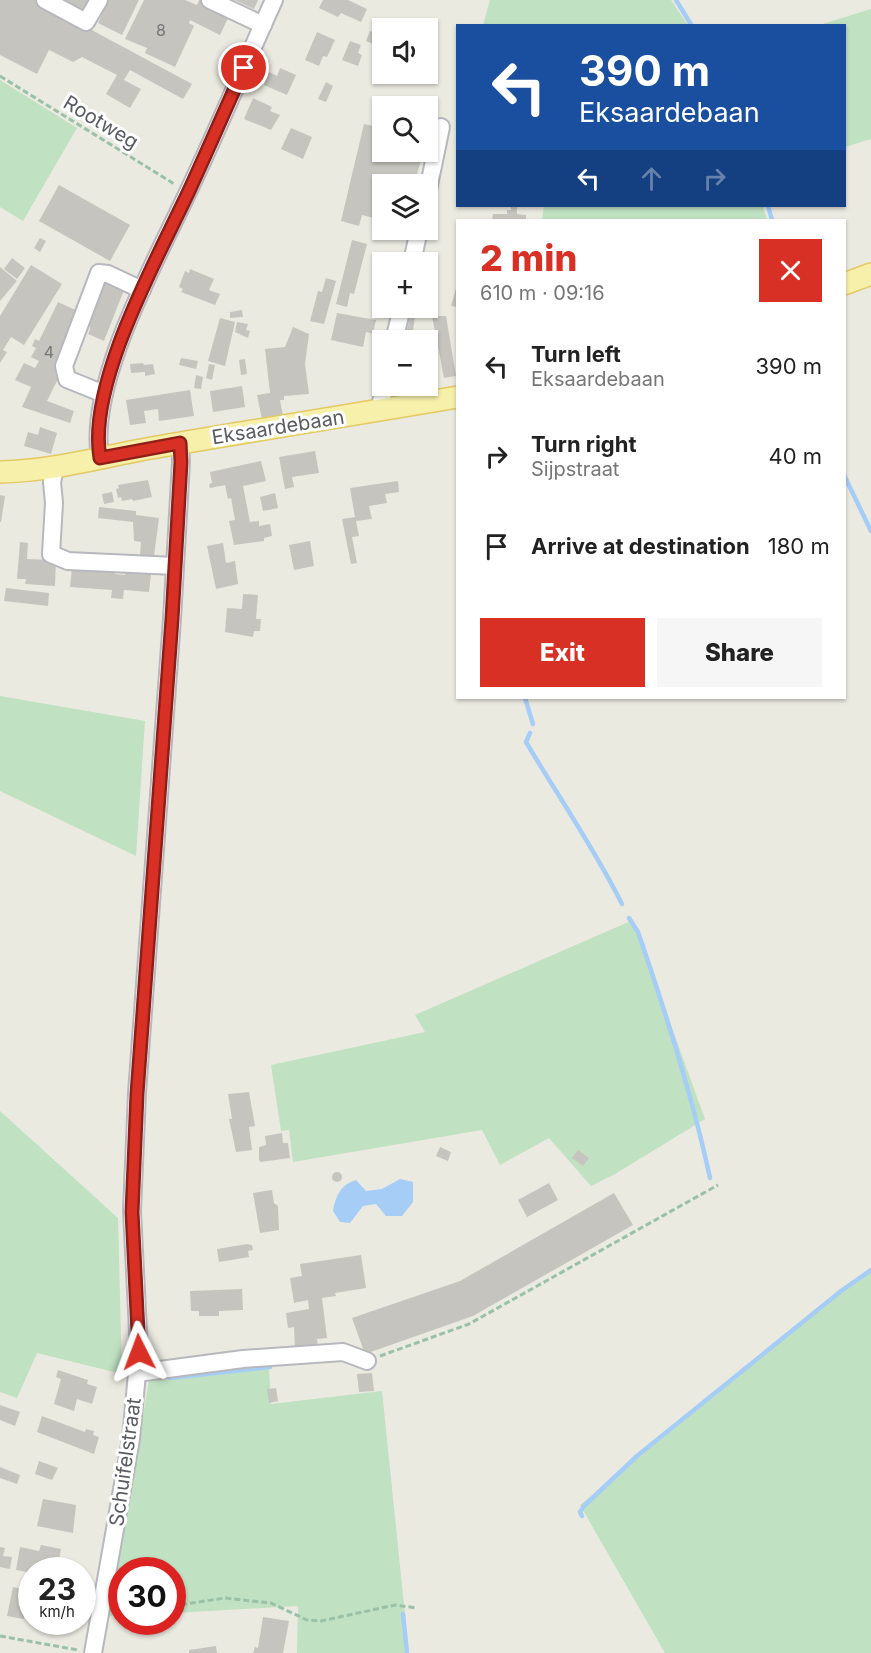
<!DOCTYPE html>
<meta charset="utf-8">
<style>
:root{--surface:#fff;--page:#f6f6f6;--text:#222;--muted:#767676;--accent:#d93025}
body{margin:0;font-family:Inter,sans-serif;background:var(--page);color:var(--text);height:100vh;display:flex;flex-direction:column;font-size:22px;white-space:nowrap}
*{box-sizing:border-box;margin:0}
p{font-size:20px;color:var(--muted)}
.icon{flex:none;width:33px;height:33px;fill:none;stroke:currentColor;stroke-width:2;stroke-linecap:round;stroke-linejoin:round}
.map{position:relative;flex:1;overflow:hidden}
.panel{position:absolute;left:456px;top:219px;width:390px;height:480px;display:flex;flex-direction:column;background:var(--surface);border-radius:0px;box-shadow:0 2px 4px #0004}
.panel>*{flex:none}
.top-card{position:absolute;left:456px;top:24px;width:390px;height:183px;border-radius:0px;box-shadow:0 2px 4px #0004;background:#1a4fa0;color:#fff;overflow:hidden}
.buttons{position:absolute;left:372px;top:18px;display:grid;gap:12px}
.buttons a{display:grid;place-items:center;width:66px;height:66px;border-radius:0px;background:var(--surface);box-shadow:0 2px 4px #0004;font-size:30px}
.speed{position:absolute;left:18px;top:1557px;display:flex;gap:12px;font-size:30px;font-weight:700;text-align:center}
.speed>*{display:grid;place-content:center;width:78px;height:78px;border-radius:50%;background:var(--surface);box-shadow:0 2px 4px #0004;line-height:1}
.speed small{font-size:15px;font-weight:400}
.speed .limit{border:9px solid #d22;background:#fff;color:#111}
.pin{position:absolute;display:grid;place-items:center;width:51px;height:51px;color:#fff;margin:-26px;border:3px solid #fff;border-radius:50%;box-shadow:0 2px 6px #0007}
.me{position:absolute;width:66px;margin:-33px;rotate:357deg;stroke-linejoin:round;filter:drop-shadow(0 0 4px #0008)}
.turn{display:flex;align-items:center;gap:21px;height:126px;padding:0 24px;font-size:27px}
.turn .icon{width:78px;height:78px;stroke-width:2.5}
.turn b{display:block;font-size:42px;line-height:51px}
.lanes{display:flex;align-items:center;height:57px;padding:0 24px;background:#0003;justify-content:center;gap:30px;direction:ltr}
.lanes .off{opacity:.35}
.round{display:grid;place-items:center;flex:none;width:63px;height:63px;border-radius:0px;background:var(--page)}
.headline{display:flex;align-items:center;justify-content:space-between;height:102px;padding:0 24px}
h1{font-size:36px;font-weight:800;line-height:45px;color:var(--accent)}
.cta{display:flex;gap:12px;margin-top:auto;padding:12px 24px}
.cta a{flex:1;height:69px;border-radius:0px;background:var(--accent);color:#fff;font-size:24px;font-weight:800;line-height:69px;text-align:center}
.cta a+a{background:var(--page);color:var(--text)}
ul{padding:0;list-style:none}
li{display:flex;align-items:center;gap:18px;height:90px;padding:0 24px}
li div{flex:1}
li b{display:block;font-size:22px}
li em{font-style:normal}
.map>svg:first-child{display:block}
</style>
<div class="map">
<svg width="871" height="1653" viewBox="0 0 871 1653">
<rect width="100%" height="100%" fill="#ebeae1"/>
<g fill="#c0e1c2">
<path d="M490 0H671L688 25H483Z"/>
<path d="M871 9V139L845 147 844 26 819 25Z"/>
<path d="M0 80 77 128 23 221 0 207Z"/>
<path d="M544 206H763L767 220H542Z"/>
<path d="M0 696 145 721 136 856 0 791Z"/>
<path d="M633 920 705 1119 615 1174 591 1186 549 1138 500 1165 482 1130 293 1162 289 1130 281 1131 271 1065 425 1032 415 1015Z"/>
<path d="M0 1111 118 1218 122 1374 37 1353 17 1398 0 1392Z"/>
<path d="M871 1268V1653H665L580 1505Z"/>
<path d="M269 1369 271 1404 382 1391 409 1653H297L298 1606 173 1613 172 1570H122L121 1615 108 1616 149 1381Z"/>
</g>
<path fill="#a6cdf6" d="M400 1179 413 1182V1202L402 1216H386L376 1204 363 1206 350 1223 340 1222 333 1211C336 1196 340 1185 356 1180L366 1191 382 1189Z"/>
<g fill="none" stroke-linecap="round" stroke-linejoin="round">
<g stroke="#a6cdf6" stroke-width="4.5">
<path d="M676 0 692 26"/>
<path d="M768 206 772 220"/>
<path d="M844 475 871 531"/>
<path d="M525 698 533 724"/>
<path d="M530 733 526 742C558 796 594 848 622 904"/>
<path d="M629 918 638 932C666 1013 692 1094 710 1178"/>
<path d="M170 1378 270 1367"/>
<path d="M582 1516 580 1512 584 1506 637 1456 841 1291 871 1270"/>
<path d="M403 1614 407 1653"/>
</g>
</g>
<g fill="#c6c4be">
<path d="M0 0H36L192 84 183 99 130 70 124 80 141 89 130 108 106 94 117 75 82 57 73 62 49 50 37 74 0 55Z"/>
<path d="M54 0H89L81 15Z"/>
<path d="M109 0H139L122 35 98 23Z"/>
<path d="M144 0H185L197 5 199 0 201 1 229 16 220 35 190 20 189 23 194 26 175 67 145 53 147 48 125 39Z"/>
<path d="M235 0H258L254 9Z"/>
<path d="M323 0H348L367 9 361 22 341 13 338 17 319 8Z"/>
<path d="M370 31 382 36 381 47 366 41Z"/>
<path d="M317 32 335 40 327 57 323 56 319 66 305 60Z"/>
<path d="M350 41 361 45 358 53 362 55 358 66 342 60Z"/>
<path d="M280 68 296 75 287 95 264 85 269 72 277 76Z"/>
<path d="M326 82 333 86 326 102 318 99Z"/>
<path d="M253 98 272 107 270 111 280 115 271 130 244 119Z"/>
<path d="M364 124 382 128V152H407L422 156 415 182H419V184H382V220L362 215 359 226 341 221Z"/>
<path d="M291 128 312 137 303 159 281 149Z"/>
<path d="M59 185 130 225 110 261 39 221Z"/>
<path d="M511 206H517V214L526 215V220H492L493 214H507V210H511Z"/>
<path d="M40 238 46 241 40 252 34 248Z"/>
<path d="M352 240 367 244 354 294 350 293 347 307 336 304Z"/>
<path d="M12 258 25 268 17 279 4 269Z"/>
<path d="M31 265 62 284 24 345 11 337 3 350 7 352 0 363V316Z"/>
<path d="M0 267 17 281 0 301Z"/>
<path d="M190 269 214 279 209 290 220 294 215 305 181 292 183 289 179 287 185 271 189 273Z"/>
<path d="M326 278 336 281 324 324 310 321 318 291 322 292Z"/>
<path d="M458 281V307L451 306Z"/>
<path d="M103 282 124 290 104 341 88 334 90 329 88 320Z"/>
<path d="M58 302 82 313 56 370 61 373 47 401 74 411 70 423 22 407 31 387 15 380 24 363 35 368 39 361 31 357 36 348 32 346 35 339 39 341Z"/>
<path d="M242 310 243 317 230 318V312Z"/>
<path d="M337 313 376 320 373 334 366 332 363 347 331 340Z"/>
<path d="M411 314 415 315 413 331 407 330Z"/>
<path d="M432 316H446L456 376 444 378Z"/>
<path d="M220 318 235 322 225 366 208 361Z"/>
<path d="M237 322 248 324 246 330 250 331 248 338 235 332Z"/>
<path d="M293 327 309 334 305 364 309 394 284 396V400H280L283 416 262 419 257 395 270 393 265 349 285 347Z"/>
<path d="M422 331 424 340H411L410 333Z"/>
<path d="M181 358 198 361 196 369 179 365Z"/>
<path d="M245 359 247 374 241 375 239 360Z"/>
<path d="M143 363 144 365 153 364 155 374 145 376V372L131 373 130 364Z"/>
<path d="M209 364 215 365 212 380 206 378Z"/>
<path d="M196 375 203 377 201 389 194 388Z"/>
<path d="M242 386 245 407 213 412 210 391Z"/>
<path d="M190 390 194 416 159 421 158 409 144 411 146 423 130 425 126 400Z"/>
<path d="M40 427 57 433 51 454 24 446 28 432 38 435Z"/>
<path d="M315 451 319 473 292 477 294 487 285 489 279 457Z"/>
<path d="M261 461 266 481 243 486 250 522 259 521V526L270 524 272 536 264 538V541L234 545 229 521 235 520 231 498 228 499 225 485 210 488 209 484 212 483 210 472Z"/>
<path d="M148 480 152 497 133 501 132 499 122 501 121 497 118 498 116 489 119 488 118 485Z"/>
<path d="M398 481 399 492 385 494 387 503 369 506 372 519 356 521 359 536 352 537 357 563 351 564 342 519 355 517 350 488Z"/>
<path d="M112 492 114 502 104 504 102 494Z"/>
<path d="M275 493 278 508 263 511 260 497Z"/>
<path d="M0 495 5 496 1 522H0Z"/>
<path d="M99 507 136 511V515L159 518 154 556 140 555 141 542 134 541 133 522 98 518Z"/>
<path d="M310 541 314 566 294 570 289 545Z"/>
<path d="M20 542 28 543 27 559 56 560 55 586 25 584 26 579H17Z"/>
<path d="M223 543 226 563 235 561 238 584 216 589 207 546Z"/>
<path d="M72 568 86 569 85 571H115V574L125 575 126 572 151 574 149 592 124 590 123 599 111 598 112 590 70 587Z"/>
<path d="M6 588 49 593 48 606 4 601Z"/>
<path d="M243 594 258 595 256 619H261L260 631H254L253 637 225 632 227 608 242 609Z"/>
<path d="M249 1092 255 1126 249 1127 252 1150 236 1152 229 1119H232L228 1094Z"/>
<path d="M282 1133 283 1143H288L290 1158 261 1162 259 1160V1147L266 1145 265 1136Z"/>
<path d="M440 1147 451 1152 448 1161 436 1156Z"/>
<path d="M578 1150 589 1158 583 1166 572 1158Z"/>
<circle cx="337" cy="1177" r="5"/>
<path d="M549 1183 558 1200 527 1217 518 1200Z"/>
<path d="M272 1190 274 1203 278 1206 279 1230 260 1233 253 1193Z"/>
<path d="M614 1193 633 1225 473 1316 365 1354 352 1318 460 1281Z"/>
<path d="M247 1244 252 1245 253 1250 248 1251 249 1257 219 1262 217 1249Z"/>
<path d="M361 1255 366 1288 335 1293 336 1296 322 1298 327 1338 317 1339 318 1347 295 1351 294 1327 288 1328 286 1313 309 1309 308 1300 294 1303 290 1278 302 1276 300 1264Z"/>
<path d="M242 1289 243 1310 219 1311V1316H199V1311H191L190 1291Z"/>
<path d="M58 1370 88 1380 87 1384 97 1387 92 1404 77 1399 74 1411 54 1404 61 1379 56 1377Z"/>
<path d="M372 1373 374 1391 359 1392 357 1374Z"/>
<path d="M276 1388 278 1401 269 1403 267 1389Z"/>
<path d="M0 1405 20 1412 15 1426 0 1420Z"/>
<path d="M42 1416 85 1432 86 1429 94 1431 93 1435 99 1437 94 1454 37 1432Z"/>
<path d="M39 1461 58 1468 52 1480 35 1474Z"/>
<path d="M0 1467 20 1475 17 1484 0 1478Z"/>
<path d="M43 1499 76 1505 73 1533 37 1526Z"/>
<path d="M41 1545 61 1549 57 1570 45 1567 44 1570H32V1573L16 1570 20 1547 39 1551Z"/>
<path d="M0 1547 5 1548 3 1556 12 1557 10 1569 0 1567Z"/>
<path d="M13 1587 32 1591V1614L25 1613 24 1619 7 1616Z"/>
<path d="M263 1617 289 1621 283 1653H253L255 1647 258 1648Z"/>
<path d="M216 1646 217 1653H189V1650Z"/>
</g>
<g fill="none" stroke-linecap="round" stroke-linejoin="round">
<g stroke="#b7b8bd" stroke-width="20">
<g id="minor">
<path d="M45 0 86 22 99 0"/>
<path d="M210 0 263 25"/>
<path d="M428 190 441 127"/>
<path d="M412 262 419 230"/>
<path d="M394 340 402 308"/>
<path d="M104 394 67 379 64 366 99 273 108 274 142 290"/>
<path d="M379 410 385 386"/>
<path d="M100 458C87 384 156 261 188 192 218 129 245 64 274 0"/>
<path d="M55 468 52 482 54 503 51 554 68 561 175 566"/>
<path d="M137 1373 243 1359 343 1352 367 1361"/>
<path d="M93 1653 131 1439 139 1351 132 1211 137 1093 172 619 181 462 180 443"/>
</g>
</g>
<g stroke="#e3c963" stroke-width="24">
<g id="major">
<path d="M844 284 871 274"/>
<path d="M0 472C54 471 104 456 157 447 257 430 357 414 458 397"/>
</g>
</g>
<g stroke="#9ac1a8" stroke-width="3" stroke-dasharray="6 3" stroke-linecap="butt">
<path d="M0 76 176 185"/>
<path d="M380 1356 469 1324 718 1185"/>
<path d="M172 1606 225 1598 271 1603 307 1620 321 1621 395 1605 417 1608"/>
<path d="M0 1636 78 1650"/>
</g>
<use href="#minor" stroke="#fff" stroke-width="16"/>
<use href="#major" stroke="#f6f0ab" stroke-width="21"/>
</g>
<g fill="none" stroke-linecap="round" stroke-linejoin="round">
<g stroke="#8d1f18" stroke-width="15">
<path id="route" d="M139 1352 132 1212 137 1094 172 619 181 462 180 443 100 458C87 385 156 261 188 193 207 152 225 110 244 68"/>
</g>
<use href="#route" stroke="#d93025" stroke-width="10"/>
</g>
<g text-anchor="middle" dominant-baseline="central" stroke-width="6" stroke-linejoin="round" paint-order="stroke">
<g font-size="16" fill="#757678">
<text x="161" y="30">8</text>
<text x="49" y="352">4</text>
</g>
<g font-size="20" fill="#5a5c61" stroke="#fff">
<text transform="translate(101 122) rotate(31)">Rootweg</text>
<text transform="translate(278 427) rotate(-9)">Eksaardebaan</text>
<text transform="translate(125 1462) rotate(-82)">Schuifelstraat</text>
</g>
</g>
</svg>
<div class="buttons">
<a><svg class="icon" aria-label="sound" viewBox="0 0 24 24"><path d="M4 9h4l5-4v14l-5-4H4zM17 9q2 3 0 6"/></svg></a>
<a><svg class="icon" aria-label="search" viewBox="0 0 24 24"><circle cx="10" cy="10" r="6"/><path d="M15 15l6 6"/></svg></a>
<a><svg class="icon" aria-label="layers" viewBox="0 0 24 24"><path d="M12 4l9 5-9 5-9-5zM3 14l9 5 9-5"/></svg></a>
<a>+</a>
<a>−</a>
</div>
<div class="speed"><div>23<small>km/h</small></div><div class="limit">30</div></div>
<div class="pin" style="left:244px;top:68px;background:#d93025"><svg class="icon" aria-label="arrive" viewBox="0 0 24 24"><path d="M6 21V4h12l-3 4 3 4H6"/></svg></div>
<svg class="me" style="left:139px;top:1352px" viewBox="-20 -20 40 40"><path d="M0-17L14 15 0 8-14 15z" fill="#d93025" stroke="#fff" stroke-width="4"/></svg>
<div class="top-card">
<div class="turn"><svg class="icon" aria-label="left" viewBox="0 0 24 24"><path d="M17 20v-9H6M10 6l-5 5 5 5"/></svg><div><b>390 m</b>Eksaardebaan</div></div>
<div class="lanes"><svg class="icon" aria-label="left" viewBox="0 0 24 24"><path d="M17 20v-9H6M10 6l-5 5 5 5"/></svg><svg class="icon off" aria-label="ahead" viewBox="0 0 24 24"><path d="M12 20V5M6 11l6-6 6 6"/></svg><svg class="icon off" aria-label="right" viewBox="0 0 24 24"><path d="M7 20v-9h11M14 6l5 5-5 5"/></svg></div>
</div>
<section class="panel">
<div class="headline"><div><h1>2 min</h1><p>610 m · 09:16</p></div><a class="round" style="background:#d93025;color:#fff"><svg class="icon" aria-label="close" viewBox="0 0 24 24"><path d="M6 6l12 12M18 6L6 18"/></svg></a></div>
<ul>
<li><svg class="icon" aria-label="left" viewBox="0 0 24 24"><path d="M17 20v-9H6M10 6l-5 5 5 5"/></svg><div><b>Turn left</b><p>Eksaardebaan</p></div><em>390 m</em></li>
<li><svg class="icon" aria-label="right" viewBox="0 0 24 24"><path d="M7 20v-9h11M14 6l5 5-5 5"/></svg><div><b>Turn right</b><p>Sijpstraat</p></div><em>40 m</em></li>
<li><svg class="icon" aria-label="arrive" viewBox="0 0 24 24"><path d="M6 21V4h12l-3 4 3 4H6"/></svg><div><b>Arrive at destination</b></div><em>180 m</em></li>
</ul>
<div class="cta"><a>Exit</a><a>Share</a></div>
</section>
</div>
